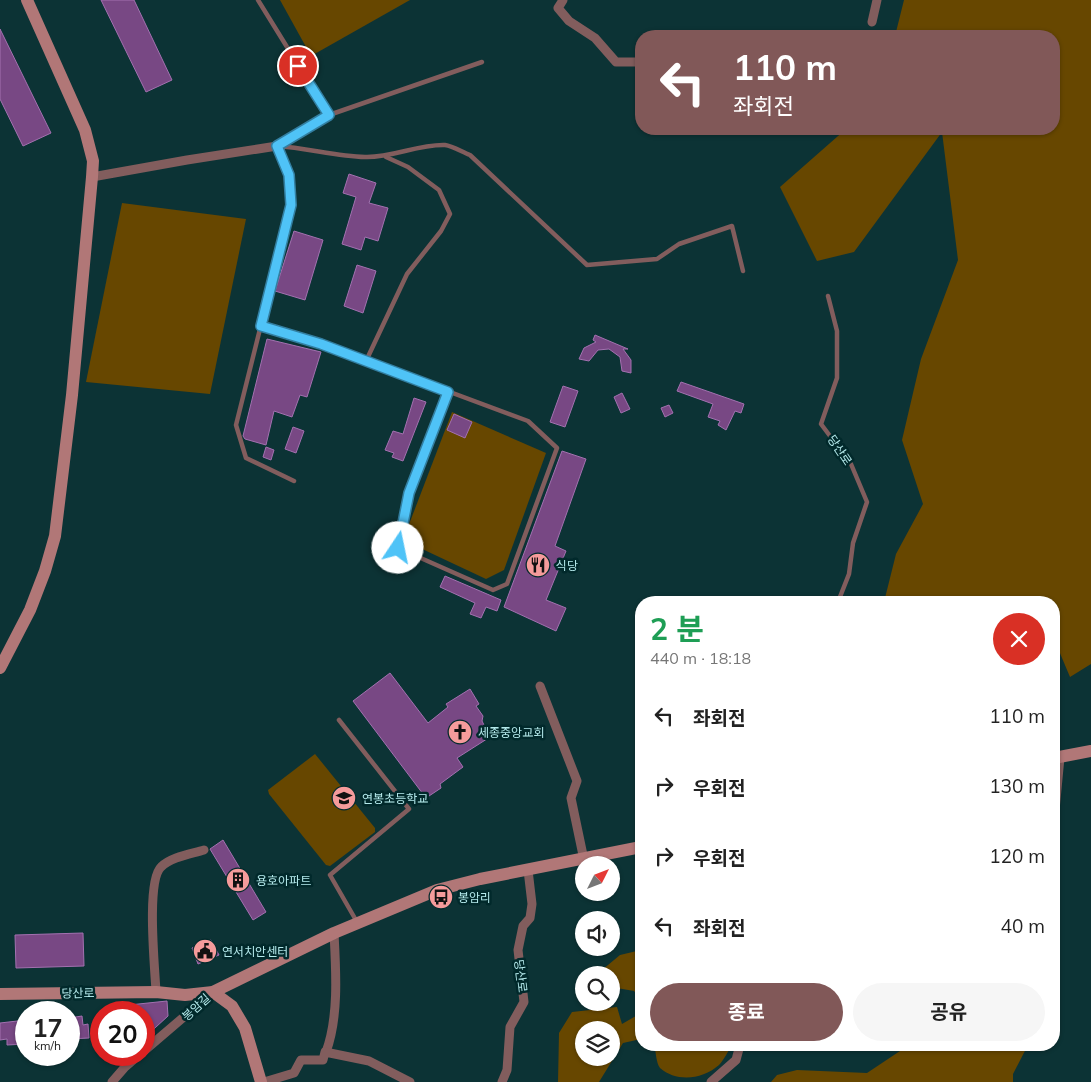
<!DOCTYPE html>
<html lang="ko">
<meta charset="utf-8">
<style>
:root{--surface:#fff;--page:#f6f6f6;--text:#222;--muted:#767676;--accent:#815858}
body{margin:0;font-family:Mulish,"Noto Sans KR",sans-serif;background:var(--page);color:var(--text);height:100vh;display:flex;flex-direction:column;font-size:19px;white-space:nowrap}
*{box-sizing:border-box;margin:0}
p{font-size:16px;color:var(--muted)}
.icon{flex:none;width:28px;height:28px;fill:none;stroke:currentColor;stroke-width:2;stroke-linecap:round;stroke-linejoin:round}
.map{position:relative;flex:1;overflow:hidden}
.side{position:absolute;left:635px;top:596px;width:425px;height:455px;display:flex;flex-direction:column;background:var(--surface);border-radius:20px;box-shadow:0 1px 4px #0004}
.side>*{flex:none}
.banner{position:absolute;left:635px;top:30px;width:425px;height:105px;border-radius:20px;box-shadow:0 1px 4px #0004;background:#815858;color:#fff;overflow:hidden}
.needle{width:32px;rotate:48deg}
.buttons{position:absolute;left:575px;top:856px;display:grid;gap:10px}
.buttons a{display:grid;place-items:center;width:45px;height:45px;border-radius:50%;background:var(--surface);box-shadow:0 1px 4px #0004;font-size:25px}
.speed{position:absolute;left:15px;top:1001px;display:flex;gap:10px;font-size:25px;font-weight:700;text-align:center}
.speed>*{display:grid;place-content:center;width:65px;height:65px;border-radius:50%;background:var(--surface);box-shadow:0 1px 4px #0004;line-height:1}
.speed small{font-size:12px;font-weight:400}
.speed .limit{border:8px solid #d22;background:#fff;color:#111}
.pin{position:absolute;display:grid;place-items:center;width:42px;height:42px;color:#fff;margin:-21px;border:2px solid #fff;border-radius:50%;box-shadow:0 1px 5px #0007}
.me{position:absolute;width:55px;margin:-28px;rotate:11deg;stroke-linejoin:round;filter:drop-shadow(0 0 4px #0008)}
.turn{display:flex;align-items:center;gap:18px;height:105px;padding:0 15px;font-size:22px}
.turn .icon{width:65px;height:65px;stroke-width:2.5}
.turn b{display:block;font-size:35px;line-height:42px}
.round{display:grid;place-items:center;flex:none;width:52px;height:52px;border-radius:26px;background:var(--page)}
.head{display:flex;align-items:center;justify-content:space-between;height:85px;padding:0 15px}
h1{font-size:30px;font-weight:700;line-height:38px;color:#1e9e55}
.cta{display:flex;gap:10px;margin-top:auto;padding:10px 15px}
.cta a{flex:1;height:58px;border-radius:30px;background:var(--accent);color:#fff;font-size:20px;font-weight:700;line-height:58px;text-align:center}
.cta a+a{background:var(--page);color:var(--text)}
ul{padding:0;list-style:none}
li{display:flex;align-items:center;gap:15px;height:70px;padding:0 15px}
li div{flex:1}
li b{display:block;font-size:19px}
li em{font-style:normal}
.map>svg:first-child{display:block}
</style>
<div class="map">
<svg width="1091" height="1082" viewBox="0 0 1091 1082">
<rect width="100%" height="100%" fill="#0c3335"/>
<g fill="#674700" fill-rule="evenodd">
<path d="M280 0H410L311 56Z"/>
<path d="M904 0H1091V664L1070 677 1054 639V602H964L953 596 945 602H884L896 554 923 504 902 440 921 359 958 260 942 132 854 252 817 261 780 187 846 129H1054V36H895Z"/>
<path d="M122 203 246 219 210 394 86 382Z"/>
<path d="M452 412 546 453 504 570 486 579 403 540Z"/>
<path d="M315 754 375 828V832L330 866 326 865 269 794 268 790Z"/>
<path d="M641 950V1000L634 991 611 987V975H596L620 955Z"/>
<path d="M617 1007 622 1024 641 1013V1039L623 1043 599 1082H558L559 1033 572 1012ZM584 1030H611V1058H584Z"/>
<path d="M654 1045H732C728 1051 724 1060 719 1065 702 1080 676 1082 660 1068 656 1063 656 1051 654 1045Z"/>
<path d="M903 1045H1028L1013 1074V1082H771L777 1075 797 1070 867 1073 903 1049Z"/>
</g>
<g fill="#784884" stroke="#a371b0">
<path d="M101 0H134L172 80 146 92Z"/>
<path d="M0 29 51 133 23 146 0 99Z"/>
<path d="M349 174 376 183 369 203 388 208 378 241 365 237 361 250 342 244 356 197 343 193Z"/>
<path d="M294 231 323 240 305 300 275 291Z"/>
<path d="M357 265 376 271 363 313 344 306Z"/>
<path d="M595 335 628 349H623L631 360V373L622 371 620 357 609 349 598 350 589 361 579 359 584 348 596 342 593 340Z"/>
<path d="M267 339 321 352 307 397 300 395 292 417 274 411 266 445 245 439 243 436Z"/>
<path d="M681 382 744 404 741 413 735 411 726 430 718 425 720 421 708 417 713 404 677 391Z"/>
<path d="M563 386 578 391 565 427 550 422Z"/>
<path d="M622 393 630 409 621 413 614 397Z"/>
<path d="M414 398 426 402 403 461 392 457 394 453 385 450 393 431 403 434Z"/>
<path d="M669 405 673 413 665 417 661 408Z"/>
<path d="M454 414 472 422 465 438 447 430Z"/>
<path d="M293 427 304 431 296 453 285 449Z"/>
<path d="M266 447 274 450 271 460 263 457Z"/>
<path d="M562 451 586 459 555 546 566 551 546 600 566 608 556 631 504 607Z"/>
<path d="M445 576 501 600 497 611 486 607 481 618 470 614 475 603 440 587Z"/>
<path d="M390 673 428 723 448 707 446 704 470 689 479 704 476 706 483 716 482 721 490 737 457 758 463 767 440 784 441 788 426 798 353 701Z"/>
<path d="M223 840 266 912 253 920 210 849Z"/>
<path d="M83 933 84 966 16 968 15 935Z"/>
<path d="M211 940 219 955 198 964 192 948Z"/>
<path d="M167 1001 168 1016 144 1038V1012H110V1007Z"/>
<path d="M82 1016 83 1025 88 1024 89 1038 69 1039V1018Z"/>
<path d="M26 1020V1044L7 1045V1039L0 1040V1023Z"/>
</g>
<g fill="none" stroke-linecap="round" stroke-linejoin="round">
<g stroke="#825d5d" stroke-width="4.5">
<path d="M258 0 329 115"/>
<path d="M277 146C307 148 336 156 365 157 392 158 418 144 445 145 453 146 462 152 470 155L587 265 657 259 679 244 732 226 743 271"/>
<path d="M277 146 289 175 291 205 236 425 246 458 294 481"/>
<path d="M279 146 329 115 482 62"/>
<path d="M828 296 837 331V378L821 424 851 464 867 502 853 543 849 574 838 602"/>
<path d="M261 326 321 344 528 421 557 448 507 584 493 590 398 548 409 493 448 391"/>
<path d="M366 361 407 274 441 231 450 214 439 190 408 167 386 157"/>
<path d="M339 720 409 809 330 875 357 922"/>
</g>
<g stroke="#825d5d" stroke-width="9">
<path d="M563 0 558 8 569 21 595 38 616 62H641"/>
<path d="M872 22 877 0"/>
<path d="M92 177 187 160 277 146"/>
<path d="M540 686 577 781 571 798 584 860"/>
<path d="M1054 821 1060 757"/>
<path d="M156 992C155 969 146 881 161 867 171 857 191 854 204 850"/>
<path d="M144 1051 213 992"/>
<path d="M326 1052C339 1017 336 971 334 933"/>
<path d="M112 1082 125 1067 139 1055"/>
<path d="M264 1082 294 1073 301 1060H323L325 1052 369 1061 410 1082"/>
<path d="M502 1082 507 1070 510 1027 524 1002 518 950 523 926 530 918 532 904 528 870"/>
<path d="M711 1082 736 1060 740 1045"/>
</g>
<g stroke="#b17777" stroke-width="12">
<path d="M0 668 30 610 45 571 55 536 72 395 92 177 93 161 85 130 27 0"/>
<path d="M1054 758 1091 751"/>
<path d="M213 992 232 1006 245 1028 261 1082"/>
<path d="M0 994 156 992 185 995 213 992 334 933 437 890 480 879 641 847"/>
</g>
</g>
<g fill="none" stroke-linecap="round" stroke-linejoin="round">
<g stroke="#337fa1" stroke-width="12">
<path id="route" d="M298 66 329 115 277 146 289 175 291 205 261 326 321 344 448 392 409 493 398 548"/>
</g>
<use href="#route" stroke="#4fc3f7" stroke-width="9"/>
</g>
<defs>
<g id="restaurant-disc" transform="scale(1.25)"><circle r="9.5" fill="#f59b9b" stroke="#01292b"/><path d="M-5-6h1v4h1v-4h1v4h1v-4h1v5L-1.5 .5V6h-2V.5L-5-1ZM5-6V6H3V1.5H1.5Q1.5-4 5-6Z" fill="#111"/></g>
<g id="church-disc" transform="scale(1.25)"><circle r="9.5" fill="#f59b9b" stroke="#01292b"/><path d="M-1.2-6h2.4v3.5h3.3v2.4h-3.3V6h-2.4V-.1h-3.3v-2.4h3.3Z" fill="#111"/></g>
<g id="school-disc" transform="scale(1.25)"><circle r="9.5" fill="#f59b9b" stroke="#01292b"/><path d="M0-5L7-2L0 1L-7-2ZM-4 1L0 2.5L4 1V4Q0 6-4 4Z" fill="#111"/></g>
<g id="building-disc" transform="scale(1.25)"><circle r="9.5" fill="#f59b9b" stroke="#01292b"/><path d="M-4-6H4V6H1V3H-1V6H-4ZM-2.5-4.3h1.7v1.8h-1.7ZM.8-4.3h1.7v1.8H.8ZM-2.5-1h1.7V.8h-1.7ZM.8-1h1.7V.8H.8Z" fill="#111"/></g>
<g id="bus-disc" transform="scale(1.25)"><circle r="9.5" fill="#f59b9b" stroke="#01292b"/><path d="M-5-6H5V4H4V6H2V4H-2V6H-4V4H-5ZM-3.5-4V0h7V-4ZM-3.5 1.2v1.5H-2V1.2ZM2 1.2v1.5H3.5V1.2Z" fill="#111"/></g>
<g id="civic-disc" transform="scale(1.25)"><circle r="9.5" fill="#f59b9b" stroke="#01292b"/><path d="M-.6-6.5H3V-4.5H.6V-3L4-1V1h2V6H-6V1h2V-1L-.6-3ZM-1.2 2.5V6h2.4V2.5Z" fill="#111"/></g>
</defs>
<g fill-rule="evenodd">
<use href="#restaurant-disc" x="538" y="565"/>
<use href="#church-disc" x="460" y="732"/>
<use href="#school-disc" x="344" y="798"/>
<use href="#building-disc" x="238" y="880"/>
<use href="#bus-disc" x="441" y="897"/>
<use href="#civic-disc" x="205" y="951"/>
</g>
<g text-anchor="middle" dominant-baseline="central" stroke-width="5" stroke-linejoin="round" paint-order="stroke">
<g font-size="12" fill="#b5eaec" stroke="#01292b">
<text transform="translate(840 450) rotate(56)">당산로</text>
<text transform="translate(521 976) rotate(83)">당산로</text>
<text transform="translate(78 993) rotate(-1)">당산로</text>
<text transform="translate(196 1007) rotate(-42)">봉암길</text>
</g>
<g font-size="12" fill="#b5eaec" stroke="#01292b" text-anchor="start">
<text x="556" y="565">식당</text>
<text x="478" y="732">세종중앙교회</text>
<text x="362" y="798">연봉초등학교</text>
<text x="256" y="880">용호아파트</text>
<text x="458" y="897">봉암리</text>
<text x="222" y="951">연서치안센터</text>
</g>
</g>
</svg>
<div class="buttons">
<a><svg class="needle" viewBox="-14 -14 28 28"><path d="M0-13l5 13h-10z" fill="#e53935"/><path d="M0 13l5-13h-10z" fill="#767676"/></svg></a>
<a><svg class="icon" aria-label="sound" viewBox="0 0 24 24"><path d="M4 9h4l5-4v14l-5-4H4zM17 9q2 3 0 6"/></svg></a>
<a><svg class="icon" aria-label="search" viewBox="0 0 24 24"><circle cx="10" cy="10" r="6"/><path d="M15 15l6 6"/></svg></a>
<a><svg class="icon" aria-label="layers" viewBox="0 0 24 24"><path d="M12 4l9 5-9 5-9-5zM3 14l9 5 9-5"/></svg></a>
</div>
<div class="speed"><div>17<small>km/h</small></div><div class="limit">20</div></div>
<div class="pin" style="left:298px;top:66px;background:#d93025"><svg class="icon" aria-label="arrive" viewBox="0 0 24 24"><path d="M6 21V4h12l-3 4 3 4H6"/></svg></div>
<svg class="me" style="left:398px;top:548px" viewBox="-20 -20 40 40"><circle r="19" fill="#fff"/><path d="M0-13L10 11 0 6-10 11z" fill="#4fc3f7"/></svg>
<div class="banner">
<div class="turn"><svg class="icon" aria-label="left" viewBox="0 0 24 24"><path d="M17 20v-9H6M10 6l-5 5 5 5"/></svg><div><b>110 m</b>좌회전</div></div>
</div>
<section class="side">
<div class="head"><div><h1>2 분</h1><p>440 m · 18:18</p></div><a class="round" style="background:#d93025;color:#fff"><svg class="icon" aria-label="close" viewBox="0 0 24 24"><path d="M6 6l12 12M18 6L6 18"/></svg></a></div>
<ul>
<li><svg class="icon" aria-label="left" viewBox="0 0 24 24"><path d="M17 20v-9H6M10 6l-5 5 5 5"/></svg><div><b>좌회전</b></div><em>110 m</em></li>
<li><svg class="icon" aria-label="right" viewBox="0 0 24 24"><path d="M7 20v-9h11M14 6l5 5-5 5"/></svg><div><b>우회전</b></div><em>130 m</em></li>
<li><svg class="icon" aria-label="right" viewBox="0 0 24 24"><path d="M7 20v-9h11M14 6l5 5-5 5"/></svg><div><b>우회전</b></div><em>120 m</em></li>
<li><svg class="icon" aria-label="left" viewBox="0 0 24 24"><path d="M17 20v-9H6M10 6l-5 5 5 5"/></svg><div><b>좌회전</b></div><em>40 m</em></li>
</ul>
<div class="cta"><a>종료</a><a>공유</a></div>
</section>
</div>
